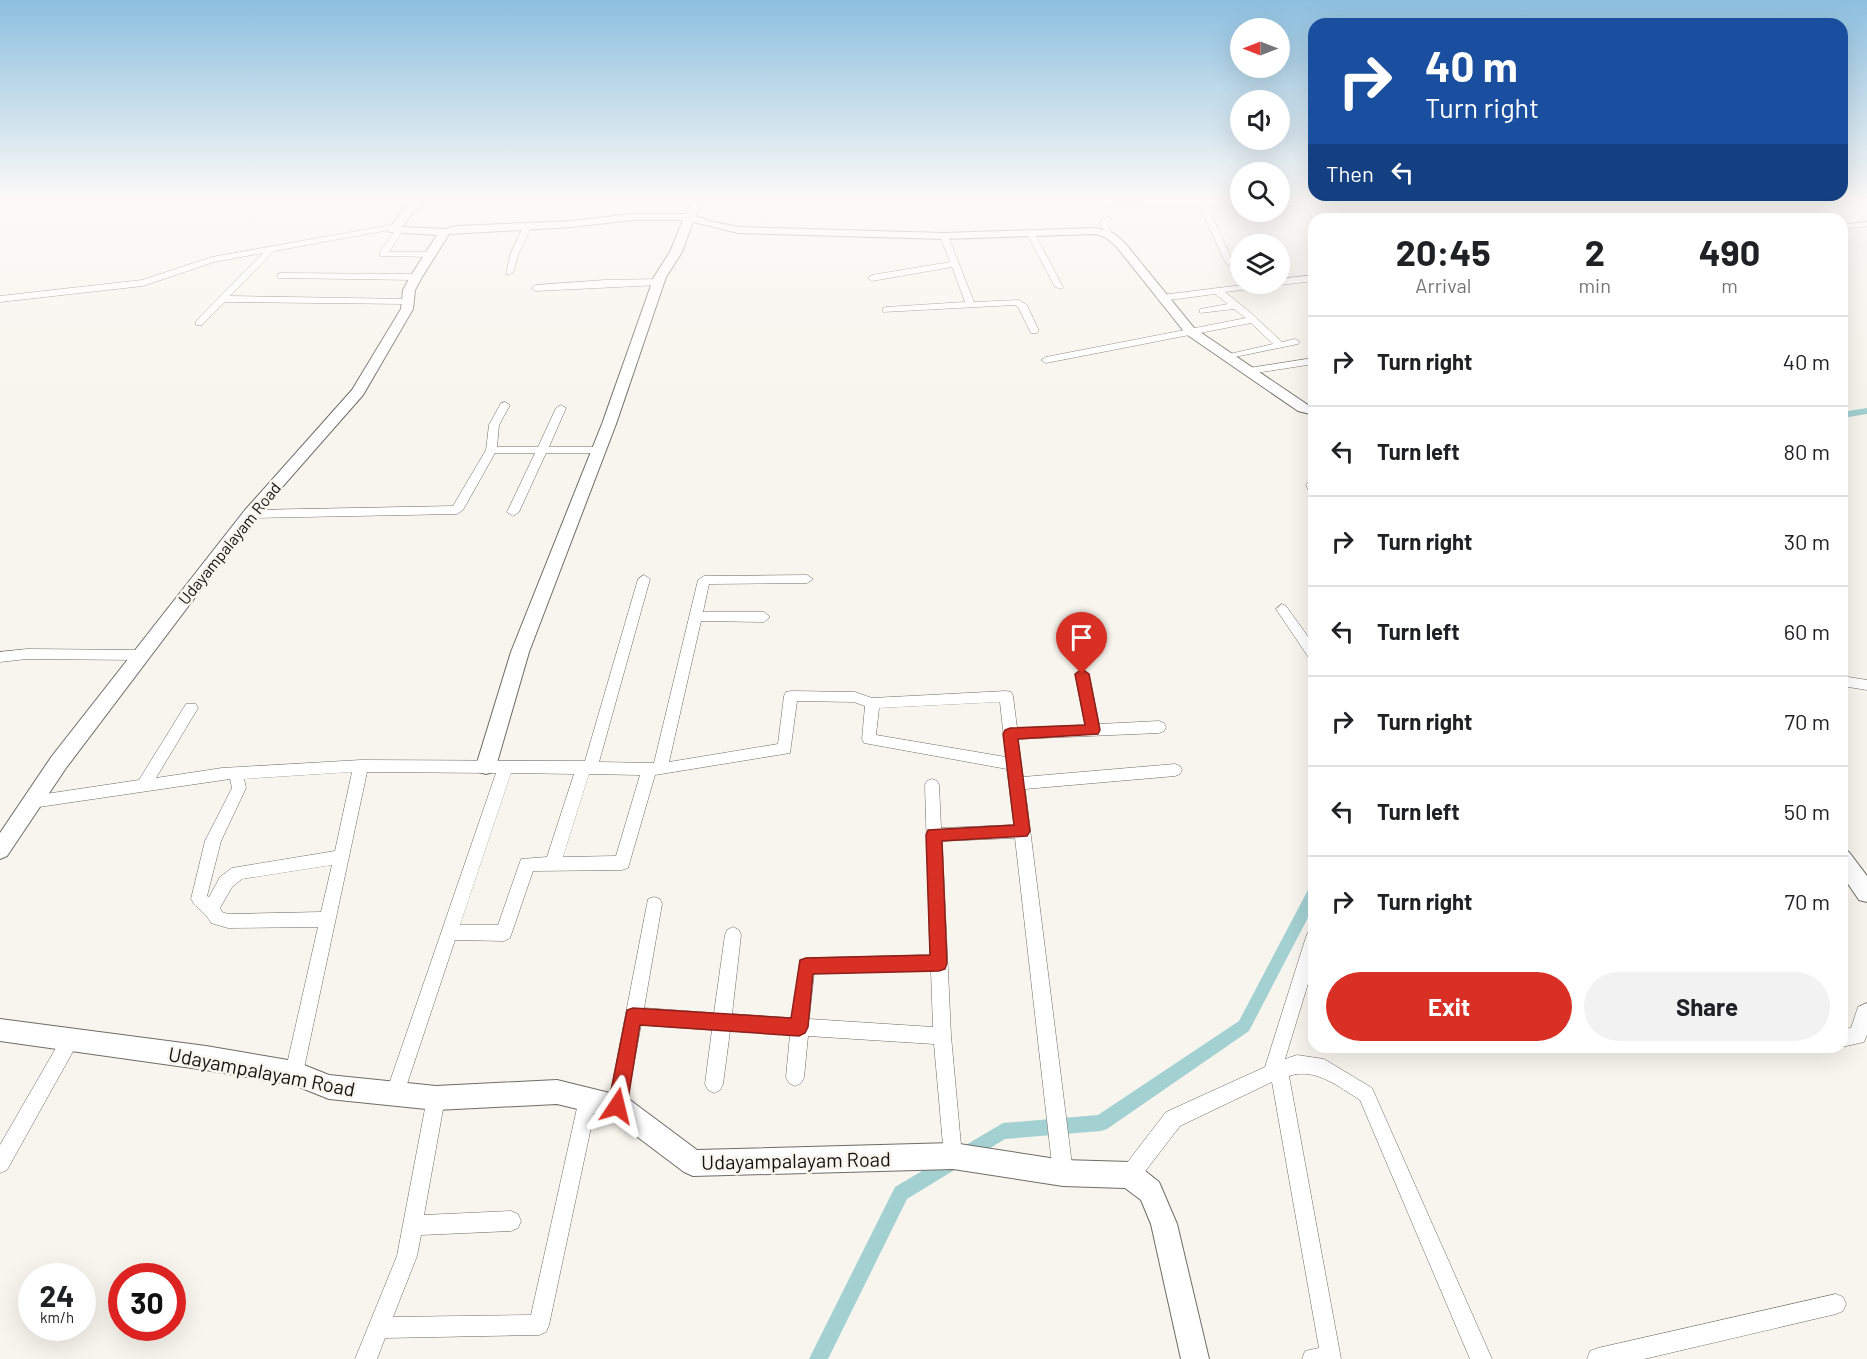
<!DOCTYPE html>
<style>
:root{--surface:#fff;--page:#f2f2f2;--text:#202124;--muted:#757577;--line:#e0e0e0;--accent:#d93025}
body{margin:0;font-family:Barlow,sans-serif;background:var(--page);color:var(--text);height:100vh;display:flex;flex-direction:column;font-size:22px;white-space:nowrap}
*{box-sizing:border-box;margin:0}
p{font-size:20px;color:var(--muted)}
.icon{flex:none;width:33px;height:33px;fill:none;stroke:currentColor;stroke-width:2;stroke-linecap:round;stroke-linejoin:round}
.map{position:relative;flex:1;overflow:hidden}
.sheet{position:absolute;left:1308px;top:213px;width:540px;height:840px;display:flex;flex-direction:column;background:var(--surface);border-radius:18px;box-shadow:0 6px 24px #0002}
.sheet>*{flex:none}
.hud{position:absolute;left:1308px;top:18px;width:540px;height:183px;border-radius:18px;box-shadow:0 6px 24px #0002;background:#1a4fa0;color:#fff;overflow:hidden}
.needle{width:39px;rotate:270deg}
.buttons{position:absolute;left:1230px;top:18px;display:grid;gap:12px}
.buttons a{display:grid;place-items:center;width:60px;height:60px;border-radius:50%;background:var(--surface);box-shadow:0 6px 24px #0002;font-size:30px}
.speed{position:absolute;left:18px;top:1263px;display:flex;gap:12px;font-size:30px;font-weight:700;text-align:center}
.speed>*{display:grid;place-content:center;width:78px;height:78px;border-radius:50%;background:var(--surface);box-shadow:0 6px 24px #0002;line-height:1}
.speed small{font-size:15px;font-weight:400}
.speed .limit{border:9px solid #d22;background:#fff;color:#111}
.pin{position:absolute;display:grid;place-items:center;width:51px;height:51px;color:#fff;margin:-62px -26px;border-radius:50% 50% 50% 0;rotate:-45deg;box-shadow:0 0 6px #0007}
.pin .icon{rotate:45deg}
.me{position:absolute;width:66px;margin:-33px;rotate:10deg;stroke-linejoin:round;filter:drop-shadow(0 0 4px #0008)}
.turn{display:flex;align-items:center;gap:21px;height:126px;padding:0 18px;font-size:27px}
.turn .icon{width:78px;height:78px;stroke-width:2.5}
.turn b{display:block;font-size:42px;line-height:51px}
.then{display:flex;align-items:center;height:57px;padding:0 18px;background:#0003;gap:12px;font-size:22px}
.eta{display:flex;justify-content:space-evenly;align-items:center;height:102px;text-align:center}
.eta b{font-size:36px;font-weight:700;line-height:42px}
.action{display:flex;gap:12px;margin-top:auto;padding:12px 18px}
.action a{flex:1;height:69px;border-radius:36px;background:var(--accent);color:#fff;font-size:24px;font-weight:700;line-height:69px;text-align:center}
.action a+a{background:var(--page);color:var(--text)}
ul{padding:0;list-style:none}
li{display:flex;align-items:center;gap:18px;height:90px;padding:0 18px;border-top:2px solid var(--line)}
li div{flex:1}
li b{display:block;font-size:22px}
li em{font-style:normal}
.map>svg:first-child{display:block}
</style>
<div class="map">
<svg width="1867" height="1359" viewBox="0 0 1867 1359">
<rect width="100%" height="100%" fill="#f8f5ee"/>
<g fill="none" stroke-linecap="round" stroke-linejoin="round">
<g fill="#a3d0d1" fill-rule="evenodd">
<path d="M1867 408V414L1842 418V412Z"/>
<path d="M1314 886V906L1249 1031 1107 1129 1101 1131 1005 1139 907 1199 828 1359H809L895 1187 1003 1123 1098 1115 1239 1021 1309 888Z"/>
</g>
<g stroke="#6f6c67" stroke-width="1">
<g id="street">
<path d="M1240 202V206L1208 207 1233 262 1229 265 1225 262 1200 207H1107L1103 205 1107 203Z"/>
<path d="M1280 202H1310L1321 219 1314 221 1305 206H1280Z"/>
<path d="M1105 216 1112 218 1108 222 1112 237H1106L1100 222Z"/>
<path d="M1867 222V226L1842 229V225Z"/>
<path d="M397 224H400V228L274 251 230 296 409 299 411 301 406 304 225 302 202 325H196V321L263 253 214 262 143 286 0 302V296L142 280 212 257Z"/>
<path d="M524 225 531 227 518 255 513 273 506 275 510 255Z"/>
<path d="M399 228 403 231 389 252H431L435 255 434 257 380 256V252L396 229Z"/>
<path d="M1027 230 1034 232 1063 287 1062 289 1055 287 1026 232Z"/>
<path d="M944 233 948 236 974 302 1019 300 1027 305 1039 331 1037 333H1031L1018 307 1015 305 883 312V308L886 307 965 302 952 267 872 281 868 278 872 275 950 262 940 236Z"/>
<path d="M281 273 416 274 420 277 416 280 278 278V274Z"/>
<path d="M1314 275V281L1280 285 1277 284H1280V279Z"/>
<path d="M605 280 659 279 663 282 659 285 536 291 531 288 536 285Z"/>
<path d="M1250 284H1270L1266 287 1225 292 1251 313 1282 342 1295 339 1300 342 1298 344 1225 359V355L1273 344 1251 323 1046 363 1041 360 1046 357 1246 318 1234 309 1200 313V309L1228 304 1215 294 1162 301 1157 298 1162 295Z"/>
<path d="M1314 358V364L1249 374 1244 371 1249 368Z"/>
<path d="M505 402 510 405 499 425 497 447H538L556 408 561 405 566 408 549 447H598L603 450 598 453H546L519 512 513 516 507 512 535 453H495L463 510 457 514 250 518 244 514 250 510 453 506 486 450 489 425 501 403Z"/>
<path d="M1314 478V494L1310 493 1306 485 1310 480Z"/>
<path d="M644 575 650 579 599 762 654 763 698 580 704 576 807 575 813 579 807 583 709 584 703 612H764L770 617 764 622 701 621 669 762 778 744 784 696 786 692 791 691 855 692 872 698 1006 691 1011 692 1013 696 1017 728 1085 725 1075 674 1082 669 1089 674 1099 724 1159 721 1164 723 1166 727 1164 731 1159 733 1018 739 1023 777 1175 764 1180 766 1182 770 1180 774 1175 776 1025 789 1073 1173 1070 1180 1063 1183 1056 1180 1053 1173 1015 838 942 841 951 1036 962 1156 960 1163 953 1165 946 1163 944 1156 934 1044 808 1036 804 1077 801 1083 795 1086 789 1083 786 1077 790 1035 730 1031 723 1084 720 1090 714 1093 708 1090 705 1084 712 1030 641 1025 626 1106 624 1113 617 1115 610 1113 608 1106 648 899 654 897 660 899 662 904 644 1008 714 1013 725 935 727 930 733 927 739 930 741 935 732 1014 792 1018 800 960 806 958 930 955 925 785 927 781 932 779 937 781 939 785 941 828 1014 825 1007 769 864 743 862 739 865 706 854 702 797 701 790 753 655 775 628 868 622 870 533 871 510 938 504 941 455 940 404 1093 401 1099 395 1102 389 1099 386 1093 496 773 367 772 303 1073 300 1079 294 1082 288 1079 285 1073 318 927 228 928 211 923C206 912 196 909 191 899L205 841 232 788 230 779 32 808 27 806 25 802 27 798 32 796 139 780 186 704H196L198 708 156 778 222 768 361 760 585 761 638 579ZM1000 702 1006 757 876 735 879 708ZM352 772 335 851 232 868 220 877 209 897 207 896 221 841 246 788 244 779ZM511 773 574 774 547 857 521 859 498 925H460ZM589 774 640 775 616 856 563 857ZM332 865 321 912 228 914 222 912 220 908 232 887 242 879ZM931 971 933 1027 809 1019 814 974Z"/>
<path d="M1282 604 1286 606 1314 645V660L1309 658 1276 609Z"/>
<path d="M27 649 141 650 148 655 141 660 27 659 0 662V652Z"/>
<path d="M1842 676 1867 680V690L1842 686Z"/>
<path d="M1314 929V964L1285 1059 1297 1055 1324 1059 1372 1088 1492 1359H1470L1360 1100C1339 1087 1315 1067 1289 1076L1341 1359H1302L1305 1351 1319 1348 1272 1082 1180 1126 1137 1182 1130 1185 1123 1182 1120 1175 1123 1168 1166 1112 1265 1067 1306 937 1308 932Z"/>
<path d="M1867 1003V1035L1864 1042 1842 1047V1029L1851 1028 1858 1007Z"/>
<path d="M70 1031 76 1034 79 1040 76 1046 7 1170 0 1173V1145L64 1034Z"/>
<path d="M436 1089 442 1092 445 1098 424 1215 511 1211 518 1214 521 1221 518 1228 511 1231 421 1235 417 1256 393 1317 531 1315 579 1099 582 1093 588 1090 594 1093 597 1099 549 1325 546 1332 539 1335 385 1338 377 1359H355L397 1256 427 1098 430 1092Z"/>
<path d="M1836 1294 1843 1297 1846 1304 1843 1311 1836 1314 1644 1359H1587L1590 1351 1598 1348Z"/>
</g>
</g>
<g stroke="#6f6c67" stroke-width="2">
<g id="secondary">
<path d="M413 202H427L414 211 402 227 445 229 457 226 572 221 632 214H686L692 202H703L696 216 710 221 738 227 944 233 1096 228 1113 233 1124 242 1194 328 1308 405 1314 407V415L1298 411 1186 334 1116 246 1105 237 1095 234 944 239 738 233 693 222 682 252 666 277 616 424 529 652 496 766 493 772 486 774 479 772 476 766 511 652 602 424 654 277 670 252 683 220H632L572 227 449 234 422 277 415 290 413 309 363 395 255 518 66 768 7 856 0 859V833L52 756 245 510 352 390 401 309 403 290 410 277 437 235 390 232 388 230 406 207Z"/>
<path d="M1842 849 1849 852 1867 876V902L1859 900 1842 875Z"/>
<path d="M0 1019 206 1046 294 1061 329 1075 436 1086 557 1080 626 1097 697 1150 953 1143 1063 1160 1130 1162 1139 1166 1159 1182 1177 1224 1209 1359H1181L1151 1224 1141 1200 1125 1188 1063 1186 953 1169 693 1176 684 1172 611 1117 557 1104 436 1110 329 1099 294 1085 206 1070 0 1041Z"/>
</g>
</g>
<use href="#street" fill="#fff" fill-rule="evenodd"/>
<use href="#secondary" fill="#fff" fill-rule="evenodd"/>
</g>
<linearGradient id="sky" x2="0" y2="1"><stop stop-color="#8cbfdf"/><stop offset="0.51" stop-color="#fcfaf7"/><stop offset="1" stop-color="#fcfaf7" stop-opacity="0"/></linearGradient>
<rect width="1867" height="393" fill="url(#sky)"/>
<path fill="#d93025" stroke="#8d1f18" stroke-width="1.5" d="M1082 669 1089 674 1100 730 1098 734 1018 739 1030 831 1027 836 942 841 947 963 945 969 939 971 813 974 808 1027 805 1033 799 1036 640 1025 627 1106 624 1112 617 1115 611 1112 608 1106 627 1010 633 1008 791 1018 800 960 806 958 930 955 926 835 928 830 1014 825 1003 734 1005 730 1010 728 1085 725 1075 674Z"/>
<g text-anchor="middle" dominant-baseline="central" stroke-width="5" stroke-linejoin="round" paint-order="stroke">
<g font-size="16" fill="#131210" stroke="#f8f5ee">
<text transform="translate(229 543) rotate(-51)">Udayampalayam Road</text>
</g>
<g font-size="20" fill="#131210" stroke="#f8f5ee">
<text transform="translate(262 1071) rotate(11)">Udayampalayam Road</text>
<text transform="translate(796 1160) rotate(-1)">Udayampalayam Road</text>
</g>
</g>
</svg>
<div class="buttons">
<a><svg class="needle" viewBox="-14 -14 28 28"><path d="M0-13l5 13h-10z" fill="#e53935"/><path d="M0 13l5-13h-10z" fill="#757577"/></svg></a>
<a><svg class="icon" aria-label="sound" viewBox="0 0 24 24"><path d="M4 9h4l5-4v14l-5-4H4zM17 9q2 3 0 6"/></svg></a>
<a><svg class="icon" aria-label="search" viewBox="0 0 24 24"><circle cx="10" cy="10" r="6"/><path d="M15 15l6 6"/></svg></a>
<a><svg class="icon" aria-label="layers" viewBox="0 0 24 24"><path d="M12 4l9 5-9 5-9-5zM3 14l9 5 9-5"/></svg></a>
</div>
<div class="speed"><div>24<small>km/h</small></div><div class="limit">30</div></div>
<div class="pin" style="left:1082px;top:674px;background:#d93025"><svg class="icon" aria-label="arrive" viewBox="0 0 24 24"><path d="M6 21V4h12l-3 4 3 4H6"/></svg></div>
<svg class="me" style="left:617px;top:1106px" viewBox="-20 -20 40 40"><path d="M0-17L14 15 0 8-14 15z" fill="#d93025" stroke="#fff" stroke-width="4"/></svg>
<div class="hud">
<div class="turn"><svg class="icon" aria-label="right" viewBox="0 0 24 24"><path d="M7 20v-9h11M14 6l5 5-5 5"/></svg><div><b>40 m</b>Turn right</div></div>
<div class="then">Then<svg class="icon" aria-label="left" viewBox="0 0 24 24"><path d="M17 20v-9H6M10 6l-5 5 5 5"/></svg></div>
</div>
<section class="sheet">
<div class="eta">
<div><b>20:45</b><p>Arrival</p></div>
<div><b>2</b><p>min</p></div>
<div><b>490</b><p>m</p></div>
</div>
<ul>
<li><svg class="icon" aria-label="right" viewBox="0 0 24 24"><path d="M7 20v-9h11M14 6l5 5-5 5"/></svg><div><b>Turn right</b></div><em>40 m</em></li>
<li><svg class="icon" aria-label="left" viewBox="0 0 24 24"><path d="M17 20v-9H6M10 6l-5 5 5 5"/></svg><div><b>Turn left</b></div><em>80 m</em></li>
<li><svg class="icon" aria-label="right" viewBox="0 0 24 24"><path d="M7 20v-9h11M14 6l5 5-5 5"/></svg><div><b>Turn right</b></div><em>30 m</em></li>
<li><svg class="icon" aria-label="left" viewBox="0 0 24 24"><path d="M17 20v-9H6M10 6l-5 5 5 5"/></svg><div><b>Turn left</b></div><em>60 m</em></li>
<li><svg class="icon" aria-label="right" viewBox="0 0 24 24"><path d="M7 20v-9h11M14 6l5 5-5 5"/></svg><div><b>Turn right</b></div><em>70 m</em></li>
<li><svg class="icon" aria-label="left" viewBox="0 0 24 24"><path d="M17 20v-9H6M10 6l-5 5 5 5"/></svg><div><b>Turn left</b></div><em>50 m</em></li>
<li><svg class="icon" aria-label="right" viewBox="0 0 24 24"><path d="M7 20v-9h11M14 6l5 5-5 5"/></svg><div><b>Turn right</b></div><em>70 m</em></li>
</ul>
<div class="action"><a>Exit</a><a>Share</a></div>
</section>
</div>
